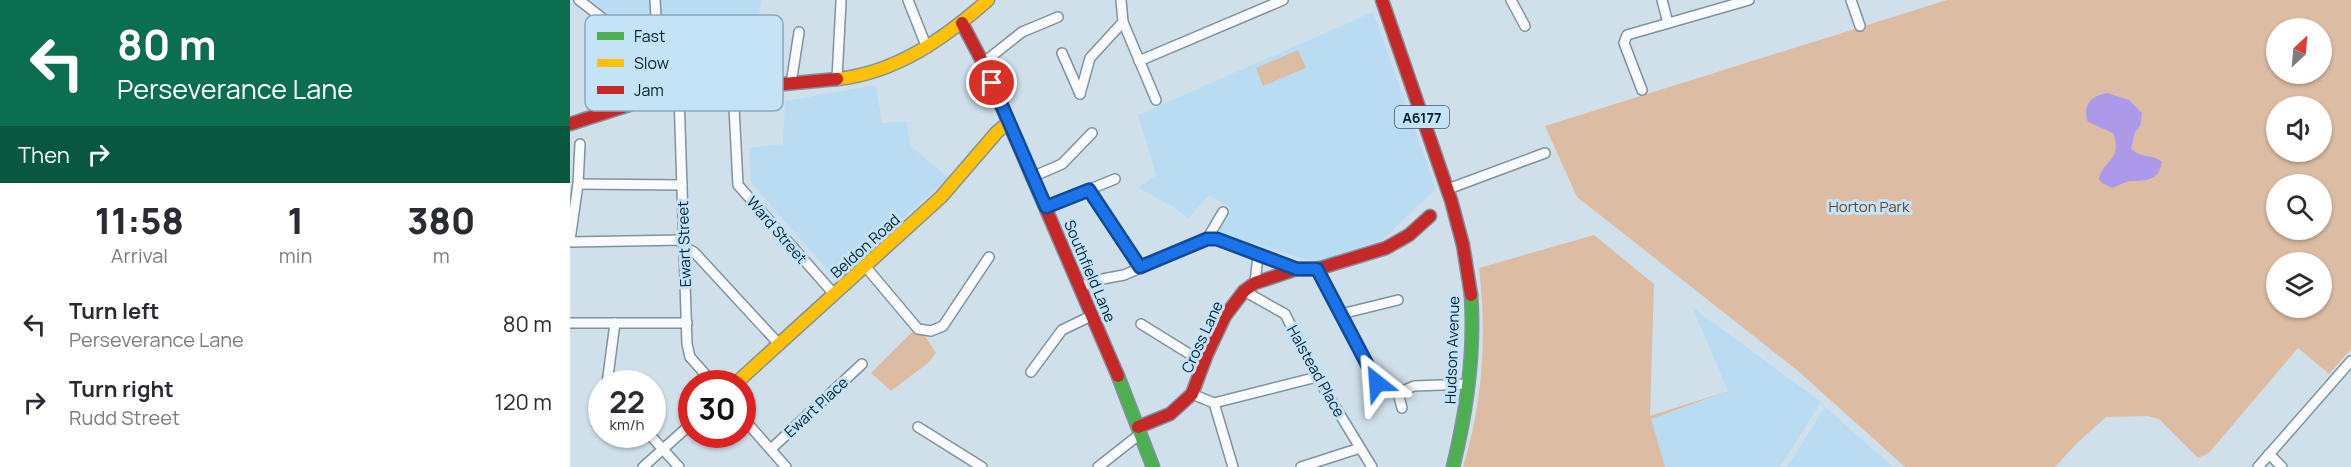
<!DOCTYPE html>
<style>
:root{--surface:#fff;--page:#f2f2f3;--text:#2b2b33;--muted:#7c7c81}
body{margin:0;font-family:Manrope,sans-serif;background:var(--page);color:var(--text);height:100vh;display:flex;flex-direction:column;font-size:22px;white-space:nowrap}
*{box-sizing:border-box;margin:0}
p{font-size:20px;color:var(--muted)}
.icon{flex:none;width:33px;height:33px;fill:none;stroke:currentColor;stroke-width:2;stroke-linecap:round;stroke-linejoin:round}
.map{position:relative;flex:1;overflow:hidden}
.sheet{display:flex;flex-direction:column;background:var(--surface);width:570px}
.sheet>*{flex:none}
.guide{background:#0b6e4f;color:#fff;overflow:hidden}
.needle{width:39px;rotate:26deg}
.tools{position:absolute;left:1696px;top:18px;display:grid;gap:12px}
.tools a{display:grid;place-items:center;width:66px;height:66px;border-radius:50%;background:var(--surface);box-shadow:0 2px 4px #0004;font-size:30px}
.speed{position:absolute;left:18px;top:370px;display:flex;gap:12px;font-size:30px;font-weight:700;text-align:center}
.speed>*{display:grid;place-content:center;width:78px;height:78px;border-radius:50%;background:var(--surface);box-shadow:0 2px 4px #0004;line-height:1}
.speed small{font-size:15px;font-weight:400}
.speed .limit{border:9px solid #d22;background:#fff;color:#111}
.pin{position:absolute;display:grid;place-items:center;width:51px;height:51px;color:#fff;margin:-26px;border:3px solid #fff;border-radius:50%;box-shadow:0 2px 6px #0007}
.me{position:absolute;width:66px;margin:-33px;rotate:332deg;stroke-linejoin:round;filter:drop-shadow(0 0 4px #0008)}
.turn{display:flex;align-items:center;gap:21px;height:126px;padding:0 18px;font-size:27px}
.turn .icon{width:78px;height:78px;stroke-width:2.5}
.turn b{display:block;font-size:42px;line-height:51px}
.then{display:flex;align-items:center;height:57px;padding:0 18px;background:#0003;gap:12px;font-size:22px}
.eta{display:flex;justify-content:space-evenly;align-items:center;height:102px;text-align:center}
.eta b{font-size:36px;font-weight:800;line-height:42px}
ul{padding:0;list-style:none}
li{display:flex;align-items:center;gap:18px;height:78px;padding:0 18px}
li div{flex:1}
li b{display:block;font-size:22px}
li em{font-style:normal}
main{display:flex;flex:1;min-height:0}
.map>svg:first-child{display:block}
</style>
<main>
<section class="sheet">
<div class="guide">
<div class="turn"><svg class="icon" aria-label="left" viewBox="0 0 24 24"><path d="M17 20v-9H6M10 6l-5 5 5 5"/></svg><div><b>80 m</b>Perseverance Lane</div></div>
<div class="then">Then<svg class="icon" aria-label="right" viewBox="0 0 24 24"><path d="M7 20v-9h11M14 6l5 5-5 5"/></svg></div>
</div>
<div class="eta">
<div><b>11:58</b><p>Arrival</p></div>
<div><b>1</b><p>min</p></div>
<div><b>380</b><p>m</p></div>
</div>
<ul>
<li><svg class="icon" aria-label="left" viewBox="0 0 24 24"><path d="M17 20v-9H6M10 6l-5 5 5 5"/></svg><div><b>Turn left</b><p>Perseverance Lane</p></div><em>80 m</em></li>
<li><svg class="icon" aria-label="right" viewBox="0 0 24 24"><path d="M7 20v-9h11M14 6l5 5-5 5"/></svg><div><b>Turn right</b><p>Rudd Street</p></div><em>120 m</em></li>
</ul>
</section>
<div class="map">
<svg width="1781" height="467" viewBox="0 0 1781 467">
<rect width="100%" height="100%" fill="#d0e0eb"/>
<g fill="#b9dcf3">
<path d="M18 0H191L182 77 144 78 84 87 83 82 63 89 40 16Z"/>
<path d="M803 12 866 189 811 241 745 262 649 233 660 207 639 195 619 218 605 208 568 188 586 175 568 115Z"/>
<path d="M306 85 312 123 337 121 341 146 378 178 265 279 181 182 179 148 213 144 215 101Z"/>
<path d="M1122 307 1251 402 1210 467H1095L1080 419 1158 391Z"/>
<path d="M1255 407 1323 467H1217Z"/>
</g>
<g fill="#ddbca4" fill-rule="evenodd">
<path d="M1377 0H1781V349L1759 374 1728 348 1639 453 1628 458 1589 419 1577 416 1536 417 1506 444 1485 467H1335L1227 370 1007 197 975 126ZM1707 28H1752V74H1707ZM1707 106H1752V152H1707ZM1707 184H1752V230H1707ZM1707 262H1752V308H1707Z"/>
<path d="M728 50 736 68 693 86 686 68Z"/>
<path d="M1024 235 1084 284 1080 416 1158 391 1081 419 1095 467H893C913 402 917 335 909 268Z"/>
<path d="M343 331 355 336 366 353 358 363 321 391 301 373Z"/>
</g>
<path fill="#ac99ea" d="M1537 93 1559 100 1572 113 1570 126 1565 132 1561 149C1570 158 1583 154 1592 162 1589 180 1577 181 1562 181 1555 181 1548 186 1542 188L1532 183 1529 179C1532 161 1554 160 1543 133L1518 122C1512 105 1521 96 1537 93Z"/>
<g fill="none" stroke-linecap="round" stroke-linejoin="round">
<g stroke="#7f929d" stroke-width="12">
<g id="street">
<path d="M9 0 36 21 43 53 53 69 59 105"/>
<path d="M85 0 91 98"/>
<path d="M338 0 357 48"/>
<path d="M941 0 955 26"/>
<path d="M1092 0 1098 23"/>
<path d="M1281 0 1290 26"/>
<path d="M553 22 586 100"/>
<path d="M492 53 510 94"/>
<path d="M569 61 713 0"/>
<path d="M413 63 452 32 488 17"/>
<path d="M267 79 271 2"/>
<path d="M221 84 229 32"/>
<path d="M163 88 168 185 264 294"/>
<path d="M1072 90 1054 43 1057 35 1179 0"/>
<path d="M109 94 117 344 120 357 144 384"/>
<path d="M510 94 520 58 553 22 551 0"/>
<path d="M462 177 492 164 522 133"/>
<path d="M8 184 112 185"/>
<path d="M878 189 975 153"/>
<path d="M519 190 570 267"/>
<path d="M476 207 545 179"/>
<path d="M637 239 653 212"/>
<path d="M0 240 8 184 10 144"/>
<path d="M0 242 114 240"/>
<path d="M114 247 124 252 209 344"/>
<path d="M295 266 348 329 361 331 373 326 419 257"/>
<path d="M747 269 807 383"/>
<path d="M685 283 688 255"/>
<path d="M510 287 527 280 554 275 637 239H647L727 269"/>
<path d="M674 291 715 314 747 377 802 467"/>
<path d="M771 314 828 300"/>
<path d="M0 323H117"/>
<path d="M571 324 634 363"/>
<path d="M461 372 492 330 523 315"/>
<path d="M37 384 45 323"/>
<path d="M622 394 644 403 747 377"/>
<path d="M644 403 663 467"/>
<path d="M832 408 828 393 844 386 899 384"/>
<path d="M172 417 216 467"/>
<path d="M348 427 412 467"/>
<path d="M80 435 109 467"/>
<path d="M201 449 292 364"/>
<path d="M1699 454 1712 467"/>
<path d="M73 467 122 423"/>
<path d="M528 467 570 434"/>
<path d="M731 467 790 448"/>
<path d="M1688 467 1781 361"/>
</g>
</g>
<g stroke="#7f929d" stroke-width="15">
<g id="fast">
<path d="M548 376 583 467"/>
<path d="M883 467C897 410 905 353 901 295"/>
</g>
</g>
<g stroke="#7f929d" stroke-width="15">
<g id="slow">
<path d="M267 79C326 73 375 38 418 0"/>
<path d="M165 384 371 197 427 132 439 122"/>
</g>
</g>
<g stroke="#7f929d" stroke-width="15">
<g id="jam">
<path d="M812 0 881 200 893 245 901 295"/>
<path d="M392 23 413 63 548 376"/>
<path d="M0 124 59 105 99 95 267 79"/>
<path d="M568 427 600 414 622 394 637 354 655 316 674 291 685 283 727 269H747L816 248 839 235 860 216"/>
</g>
</g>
<use href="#street" stroke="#f8fafc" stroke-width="9"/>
<use href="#fast" stroke="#4caf50" stroke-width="12"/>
<use href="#slow" stroke="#ffc107" stroke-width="12"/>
<use href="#jam" stroke="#c62828" stroke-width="12"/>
</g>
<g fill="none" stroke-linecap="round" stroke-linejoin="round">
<g stroke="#114b97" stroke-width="15">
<path id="route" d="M422 83 476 207 519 190 570 267 637 239H647L727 269H747L807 383"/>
</g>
<use href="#route" stroke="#1a73e8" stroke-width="10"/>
</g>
<g text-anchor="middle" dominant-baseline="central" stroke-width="6" stroke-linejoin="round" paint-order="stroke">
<rect fill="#c4e3f7" stroke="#3b5b6e" stroke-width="1.5" x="825" y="106" width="54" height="22" rx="4.5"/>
<g font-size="14" font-weight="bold" fill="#002133">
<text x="852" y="117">A6177</text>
</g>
<g font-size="15" fill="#6f4422" stroke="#c4e3f7">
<text x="1299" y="206">Horton Park</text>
</g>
<g font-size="15" fill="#002133" stroke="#c4e3f7">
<text transform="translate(207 230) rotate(49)">Ward Street</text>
<text transform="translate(114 244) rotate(-92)">Ewart Street</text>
<text transform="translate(295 246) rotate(-42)">Beldon Road</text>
<text transform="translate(520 271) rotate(67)">Southfield Lane</text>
<text transform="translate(632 337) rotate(-65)">Cross Lane</text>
<text transform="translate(882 350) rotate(-88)">Hudson Avenue</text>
<text transform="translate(746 371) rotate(61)">Halstead Place</text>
<text transform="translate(246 407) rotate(-43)">Ewart Place</text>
</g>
</g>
<rect x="15" y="15" width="198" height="96" rx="9" fill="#c4e3f7" stroke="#89a9bc" stroke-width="1.5"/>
<rect x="27" y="32" width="27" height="8" fill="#4caf50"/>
<rect x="27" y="59" width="27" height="8" fill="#ffc107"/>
<rect x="27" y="86" width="27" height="8" fill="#c62828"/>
<g font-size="16" fill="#002133">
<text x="64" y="42">Fast</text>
<text x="64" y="69">Slow</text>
<text x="64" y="96">Jam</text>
</g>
</svg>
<div class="tools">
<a><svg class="needle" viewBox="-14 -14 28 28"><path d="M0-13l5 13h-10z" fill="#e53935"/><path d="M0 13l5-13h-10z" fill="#7c7c81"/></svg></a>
<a><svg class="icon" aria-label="sound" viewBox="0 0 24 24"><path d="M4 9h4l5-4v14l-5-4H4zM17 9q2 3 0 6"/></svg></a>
<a><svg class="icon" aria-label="search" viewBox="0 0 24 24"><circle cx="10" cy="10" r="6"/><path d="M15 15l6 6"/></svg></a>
<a><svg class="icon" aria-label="layers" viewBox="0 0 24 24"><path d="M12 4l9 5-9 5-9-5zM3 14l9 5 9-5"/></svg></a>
</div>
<div class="speed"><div>22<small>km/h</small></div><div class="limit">30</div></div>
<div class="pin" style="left:422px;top:83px;background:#d93025"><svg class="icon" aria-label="arrive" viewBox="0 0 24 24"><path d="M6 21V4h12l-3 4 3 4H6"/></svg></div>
<svg class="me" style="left:807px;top:383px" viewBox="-20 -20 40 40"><path d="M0-17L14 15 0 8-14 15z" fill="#1a73e8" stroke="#fff" stroke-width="4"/></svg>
</div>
</main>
